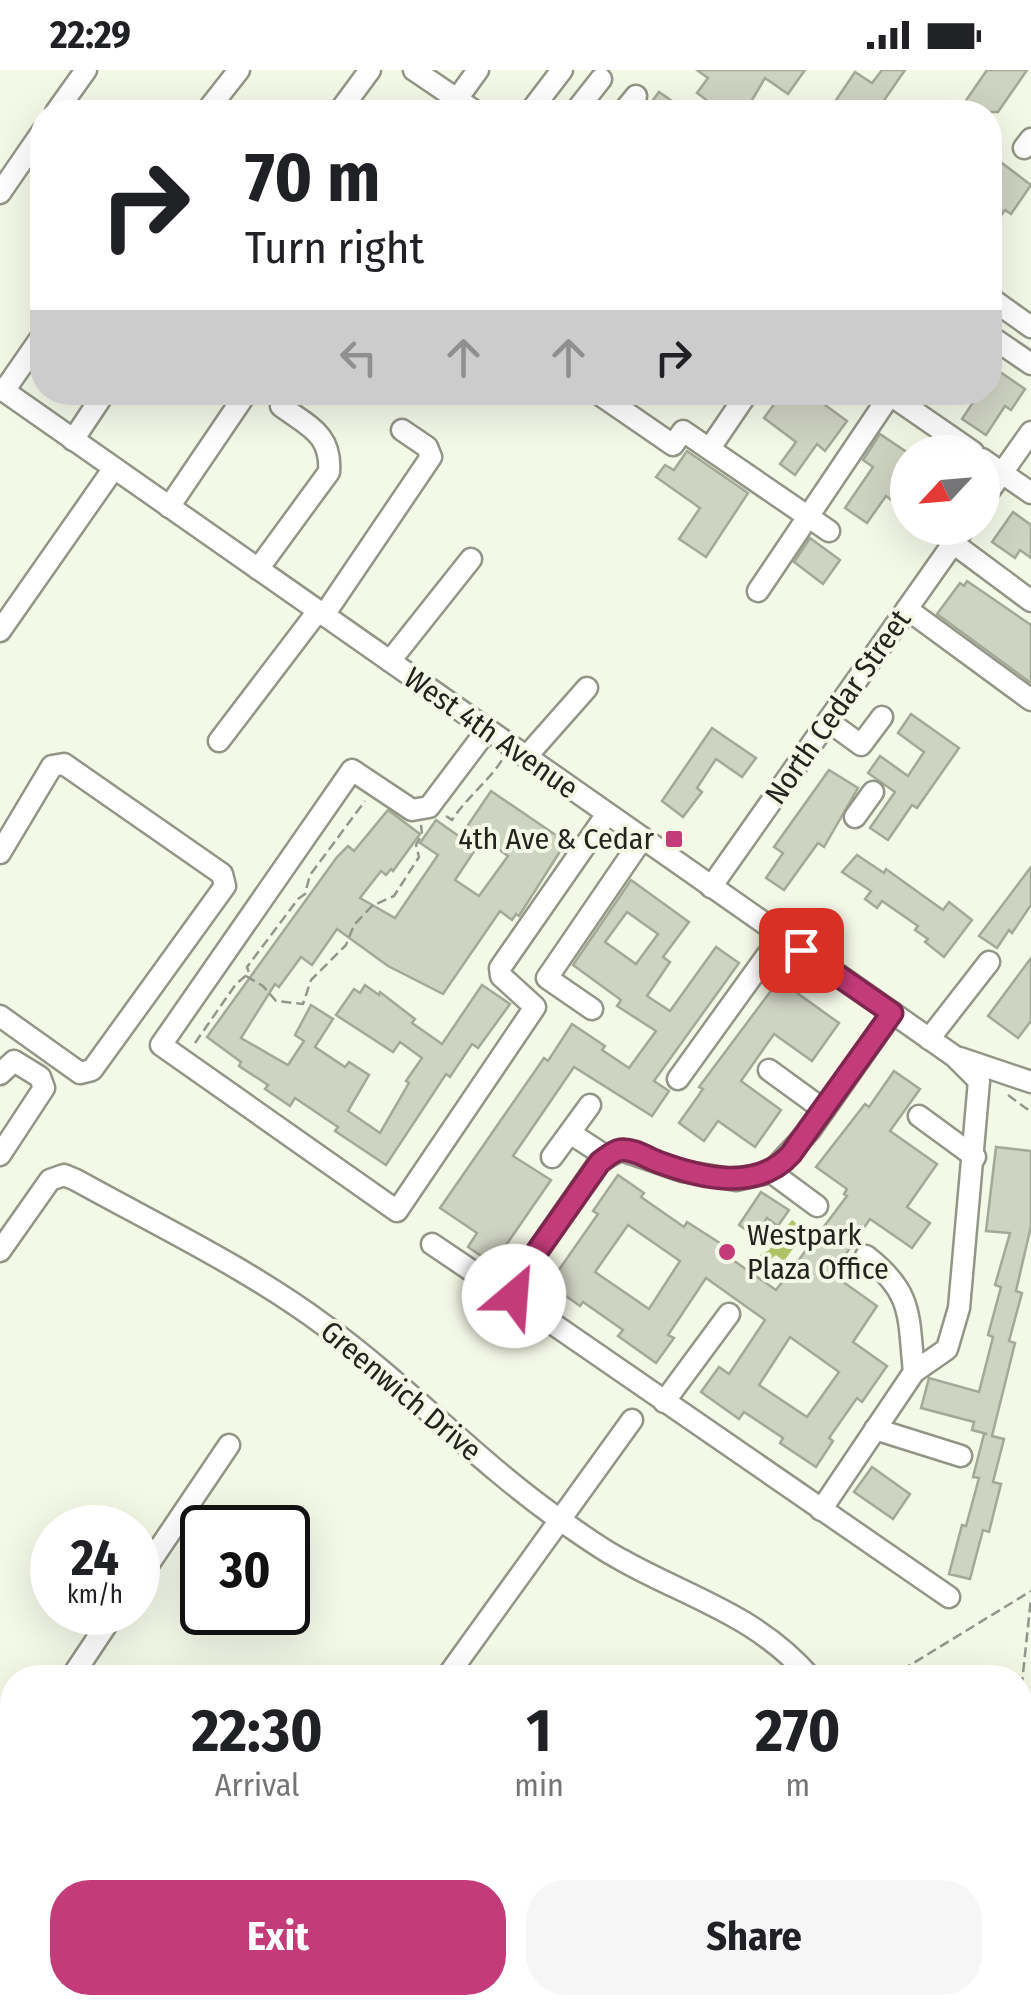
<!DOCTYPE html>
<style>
:root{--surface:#fff;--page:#f6f6f6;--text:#202124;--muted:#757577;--accent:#c33b79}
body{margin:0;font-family:"Fira Sans Condensed",sans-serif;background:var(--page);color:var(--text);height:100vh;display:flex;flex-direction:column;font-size:38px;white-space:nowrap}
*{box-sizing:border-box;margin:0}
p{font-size:32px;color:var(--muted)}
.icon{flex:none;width:55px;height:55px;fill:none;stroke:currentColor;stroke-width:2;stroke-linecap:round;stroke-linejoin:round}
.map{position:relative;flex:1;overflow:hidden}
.side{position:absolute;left:0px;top:1595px;width:1032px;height:350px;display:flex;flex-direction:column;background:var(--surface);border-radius:40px 40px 0 0;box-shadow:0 10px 40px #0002}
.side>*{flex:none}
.hud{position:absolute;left:30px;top:30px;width:972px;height:305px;border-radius:40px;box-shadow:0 10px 40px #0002;background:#fff;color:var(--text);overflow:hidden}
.needle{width:65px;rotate:244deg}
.buttons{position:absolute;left:890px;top:365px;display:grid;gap:20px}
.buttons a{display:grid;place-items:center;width:110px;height:110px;border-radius:50%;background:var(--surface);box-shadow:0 10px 40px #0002;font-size:50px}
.speed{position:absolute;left:30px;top:1435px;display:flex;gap:20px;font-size:50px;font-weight:700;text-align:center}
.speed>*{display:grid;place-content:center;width:130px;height:130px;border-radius:50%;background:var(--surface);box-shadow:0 10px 40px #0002;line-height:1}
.speed small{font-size:25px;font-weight:400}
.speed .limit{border:5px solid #111;border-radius:15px;background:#fff;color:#111}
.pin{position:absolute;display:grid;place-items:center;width:85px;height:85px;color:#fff;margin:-42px;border-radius:20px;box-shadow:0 5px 15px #0006}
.me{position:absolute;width:110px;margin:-55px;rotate:27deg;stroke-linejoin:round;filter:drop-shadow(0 0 8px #0008)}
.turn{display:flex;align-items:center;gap:35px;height:210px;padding:0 50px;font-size:45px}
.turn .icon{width:130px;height:130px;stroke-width:2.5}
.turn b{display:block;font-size:70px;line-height:85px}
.lanes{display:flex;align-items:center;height:95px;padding:0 50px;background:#0003;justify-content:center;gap:50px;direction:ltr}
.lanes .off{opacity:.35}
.eta{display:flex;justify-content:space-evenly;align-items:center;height:170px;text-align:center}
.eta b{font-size:60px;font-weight:700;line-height:70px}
.primary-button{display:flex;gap:20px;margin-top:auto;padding:20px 50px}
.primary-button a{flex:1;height:115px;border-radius:40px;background:var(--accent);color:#fff;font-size:40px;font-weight:700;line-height:115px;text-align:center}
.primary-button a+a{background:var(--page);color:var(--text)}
.status{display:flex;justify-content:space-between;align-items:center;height:70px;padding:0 50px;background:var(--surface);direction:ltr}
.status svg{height:28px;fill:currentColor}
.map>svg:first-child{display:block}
</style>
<div class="status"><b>22:29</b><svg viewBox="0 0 49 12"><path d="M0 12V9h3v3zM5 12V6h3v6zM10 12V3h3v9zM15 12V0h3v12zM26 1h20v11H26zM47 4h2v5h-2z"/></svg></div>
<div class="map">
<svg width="1031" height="1945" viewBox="0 0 1031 1945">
<rect width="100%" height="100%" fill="#f4f8e7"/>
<path fill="#afc266" d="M792 1150 806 1161 784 1191 776 1185 765 1194 760 1185 769 1180Z"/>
<g fill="#cfd3c2" stroke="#a4a897" stroke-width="2.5" fill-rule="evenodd">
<path d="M697 0H805L788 24 765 8 745 42H723L697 23 708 8Z"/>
<path d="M882 0H905L876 42H828L855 2 872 13Z"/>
<path d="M987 0H1027L998 42H958Z"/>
<path d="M659 22 678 35 672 42H644Z"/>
<path d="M990 84 1031 115 1011 144 1005 140 990 161Z"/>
<path d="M990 295 1025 319 1011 340 1005 336 986 365 962 349 980 322H990Z"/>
<path d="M783 322H822L817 329 847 351 825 381 817 374 795 405 780 394 796 372 764 348Z"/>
<path d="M880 364 908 383V431L902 438 886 426 867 453 845 438 873 397 863 390Z"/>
<path d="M687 381 748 423 706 487 679 469 700 438 656 407 665 395 674 400Z"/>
<path d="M1013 442 1031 455V488L1020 480 1015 488 992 472Z"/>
<path d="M810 468 840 490 823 514 794 492Z"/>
<path d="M967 511 1031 555V613L937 544 960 513 964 516Z"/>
<path d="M911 644 959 678 917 738 912 735 888 770 870 758 895 722 868 703 880 686 908 706 924 682 898 663Z"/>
<path d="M712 658 756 688 742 707 716 689 697 718 702 722 683 747 662 731Z"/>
<path d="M829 700 858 718 824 777 818 773 784 820 766 808 783 783 774 777Z"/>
<path d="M491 721 566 772 519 846 516 844 512 850 500 841 443 924 388 896 337 859 312 895 301 887 279 917 275 914 241 968 288 995 304 971 295 965 311 935 333 949 315 977 345 997 349 992 369 1005 348 1041 380 1063 409 1013 406 1011 422 988 400 972 393 982 336 945 354 919 360 923 365 915 379 925 380 922 415 949 412 953 442 974 482 915 510 934 478 978 472 974 450 1007 446 1004 386 1095 335 1061 338 1057 295 1028 290 1036 265 1019 268 1015 239 996 241 992 207 967 337 787 348 776 354 781 388 740 420 764 393 801 391 799 386 805 381 801 360 828 395 848 438 785 420 773 436 750 460 767ZM483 768 508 786 479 826 455 810Z"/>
<path d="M857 785 884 803 886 799 943 840 949 832 972 850 944 887 925 872 928 869 915 860 918 856 882 831 877 838 865 829 871 821 842 802Z"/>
<path d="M1031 797V835L1012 863 1009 860 997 878 979 866Z"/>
<path d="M631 810 689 852 663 887 670 892 647 926 670 941 716 877 739 893 654 1011 669 1021 652 1046 574 997 513 1086 551 1110 493 1194 468 1177 477 1163 440 1138 544 988 548 991 572 954 605 976 602 980 629 998 656 961 617 936 621 930 573 895ZM627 842 658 864 636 894 605 872Z"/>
<path d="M1031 888V951L1018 968 988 946Z"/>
<path d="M779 910 839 953 812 991 774 964 741 1011 781 1040 755 1077 718 1051 704 1071 679 1053 703 1019 699 1017Z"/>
<path d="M894 1001 920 1019 890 1061 937 1094 907 1137 930 1153 912 1178 870 1149 832 1204 877 1236 853 1272 887 1296 862 1332 857 1328 829 1368 833 1371 816 1397 780 1373 783 1368 744 1342 739 1349 701 1322 719 1297 729 1304 765 1250 706 1208 668 1265 674 1268 656 1293 618 1266 623 1260 583 1232 580 1236 549 1214 598 1144 593 1141 618 1105 644 1123 641 1127 684 1157 687 1152 734 1182 730 1188 776 1220 847 1126 844 1124 847 1119 816 1097 865 1034 869 1037ZM628 1155 680 1191 649 1239 595 1202ZM790 1267 839 1302 807 1347 759 1315Z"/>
<path d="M996 1077 1031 1081V1156L1016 1221 1022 1223 1009 1271 1015 1273 992 1366 1004 1369 993 1412 1001 1414 989 1462 983 1460 970 1509 949 1504 962 1455 966 1456 979 1408 973 1407 984 1364H987L972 1360 974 1352 921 1338 929 1308 979 1322 993 1267 988 1265 1001 1217 995 1215 1010 1163 986 1161Z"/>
<path d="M761 1122 789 1140 778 1156 767 1148 755 1166 739 1155Z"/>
<path d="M872 1397 910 1424 893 1449 854 1422Z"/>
</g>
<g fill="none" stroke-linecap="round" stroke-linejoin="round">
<g stroke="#929686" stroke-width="25">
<g id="minor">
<path d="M414 0 476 42"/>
<path d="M457 29 478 0"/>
<path d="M56 42 86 0"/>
<path d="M206 42 239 0"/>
<path d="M339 42 370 0"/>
<path d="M530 42 562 0"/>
<path d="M575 42 601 9"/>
<path d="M623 42 636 26"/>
<path d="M1024 78 1031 69"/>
<path d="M0 123 42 62"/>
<path d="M990 228 1031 257"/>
<path d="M990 266 1031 294"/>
<path d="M0 318 954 986 979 1011 959 1238 947 1279 914 1302 821 1440"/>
<path d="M4 321 42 266"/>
<path d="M596 322 673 375 683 361 829 461"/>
<path d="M886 322 973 382"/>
<path d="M73 370 105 322"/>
<path d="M710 378 748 322"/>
<path d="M982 389 1031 423"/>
<path d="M982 431 1031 362"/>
<path d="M169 437 247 322"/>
<path d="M953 473 1031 531"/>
<path d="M258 499 329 402C332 364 308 356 281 336"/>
<path d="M758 521 890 325"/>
<path d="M907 539 1031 630"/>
<path d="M324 545 431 387 427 377 402 360"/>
<path d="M0 561 114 398"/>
<path d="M390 591 471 489"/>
<path d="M828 651 861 675 882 647"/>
<path d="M487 660 429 737 412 740 352 700 161 975 397 1141 535 937 501 906 500 898 607 744"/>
<path d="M219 671 318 541"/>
<path d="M526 687 587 618"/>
<path d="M855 747 873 722"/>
<path d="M0 783 52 696 64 694 222 804 225 816 92 1000 80 1003 0 946"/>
<path d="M711 817 964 458"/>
<path d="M592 939 547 908 642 769"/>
<path d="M892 943 810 1060 771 1102 736 1110 682 1101 621 1080 600 1091 513 1216 514 1227 949 1527"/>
<path d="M929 969 989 892"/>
<path d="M960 988 1031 1012"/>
<path d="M769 1000 824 1040"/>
<path d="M0 1004 14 991 40 1007 44 1018 0 1085"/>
<path d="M678 1009 781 866"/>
<path d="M919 1046 975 1087"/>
<path d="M570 1063 607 1087"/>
<path d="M552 1087 590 1035"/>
<path d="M771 1102 817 1136"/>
<path d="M432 1174 518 1232"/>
<path d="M0 1181 50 1110 64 1105 76 1110C159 1156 247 1198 324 1255 408 1316 478 1393 563 1452 582 1465 601 1479 620 1489 689 1528 757 1545 811 1608"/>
<path d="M866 1186C914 1223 908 1246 914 1302"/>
<path d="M664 1332 729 1244"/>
<path d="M875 1359 961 1386"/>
<path d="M138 1510 229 1375"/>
<path d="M71 1608 115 1542"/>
<path d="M446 1608 632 1350"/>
<path d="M0 1712 12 1693"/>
<path d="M554 1932 573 1945"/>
<path d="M840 1945 842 1932"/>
</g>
</g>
<g stroke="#93968a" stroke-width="2.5" stroke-dasharray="10 5" stroke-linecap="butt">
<path d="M446 746 452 750C468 726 487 713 502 690"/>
<path d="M246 906 263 916 276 931 303 934 311 910 346 875 354 855 372 836 394 826 419 787 416 775 422 764 421 755"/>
<path d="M195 973 236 914 249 903 247 897 298 829 305 824 310 805 365 731"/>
<path d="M1008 1025 1031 1042"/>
<path d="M889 1608 1031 1521"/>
<path d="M1020 1632 1031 1528"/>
<path d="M989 1945 990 1932"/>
</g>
<use href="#minor" stroke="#fff" stroke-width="20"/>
<g stroke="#6b6d64" stroke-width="5" stroke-dasharray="18 18" stroke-linecap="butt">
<path d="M1020 1869 1031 1746"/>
<path d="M1014 1945 1015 1932"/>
</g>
</g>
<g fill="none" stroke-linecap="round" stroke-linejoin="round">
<g stroke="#7f264f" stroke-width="25">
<path id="route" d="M514 1226 513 1216 600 1092C606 1088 613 1081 620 1080 633 1078 647 1088 658 1092 701 1108 757 1122 791 1084L892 943 801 880"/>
</g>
<use href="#route" stroke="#c33b79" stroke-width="18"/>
</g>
<g fill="#c33b79" stroke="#f4f8e7" stroke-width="4">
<rect x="664" y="759" width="20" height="20" rx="5"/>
<circle cx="727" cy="1182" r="10"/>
</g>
<g text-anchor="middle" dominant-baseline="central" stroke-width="8" stroke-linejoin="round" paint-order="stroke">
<g font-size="30" fill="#23241e" stroke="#f4f8e7">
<text transform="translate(838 637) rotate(-55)">North Cedar Street</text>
<text transform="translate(491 663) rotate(35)">West 4th Avenue</text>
<text transform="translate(401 1321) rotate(40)">Greenwich Drive</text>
</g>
<g font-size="30" fill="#23241e" stroke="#f4f8e7" text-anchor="end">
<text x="654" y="769">4th Ave &amp; Cedar</text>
<text x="747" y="1165" text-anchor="start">Westpark<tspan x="747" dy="34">Plaza Office</tspan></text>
</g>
</g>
</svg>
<div class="buttons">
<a><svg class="needle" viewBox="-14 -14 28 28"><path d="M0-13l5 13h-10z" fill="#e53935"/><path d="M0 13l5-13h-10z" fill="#757577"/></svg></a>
</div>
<div class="speed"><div>24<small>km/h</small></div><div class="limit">30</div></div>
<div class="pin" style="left:801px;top:880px;background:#d93025"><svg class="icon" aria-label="arrive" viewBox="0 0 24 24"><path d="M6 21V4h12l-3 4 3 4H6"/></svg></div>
<svg class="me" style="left:514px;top:1226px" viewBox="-20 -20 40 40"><circle r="19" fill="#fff"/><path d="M0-13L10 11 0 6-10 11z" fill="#c33b79"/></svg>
<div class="hud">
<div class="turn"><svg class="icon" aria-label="right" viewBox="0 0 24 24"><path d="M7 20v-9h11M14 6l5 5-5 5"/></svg><div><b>70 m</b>Turn right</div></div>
<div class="lanes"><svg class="icon off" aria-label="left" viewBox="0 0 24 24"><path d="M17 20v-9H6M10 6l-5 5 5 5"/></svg><svg class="icon off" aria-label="ahead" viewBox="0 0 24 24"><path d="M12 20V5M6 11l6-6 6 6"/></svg><svg class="icon off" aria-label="ahead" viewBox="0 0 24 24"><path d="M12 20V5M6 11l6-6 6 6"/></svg><svg class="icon" aria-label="right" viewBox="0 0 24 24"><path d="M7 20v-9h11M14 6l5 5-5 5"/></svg></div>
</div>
<section class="side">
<div class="eta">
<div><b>22:30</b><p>Arrival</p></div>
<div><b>1</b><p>min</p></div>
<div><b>270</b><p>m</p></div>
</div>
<div class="primary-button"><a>Exit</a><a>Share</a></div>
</section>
</div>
